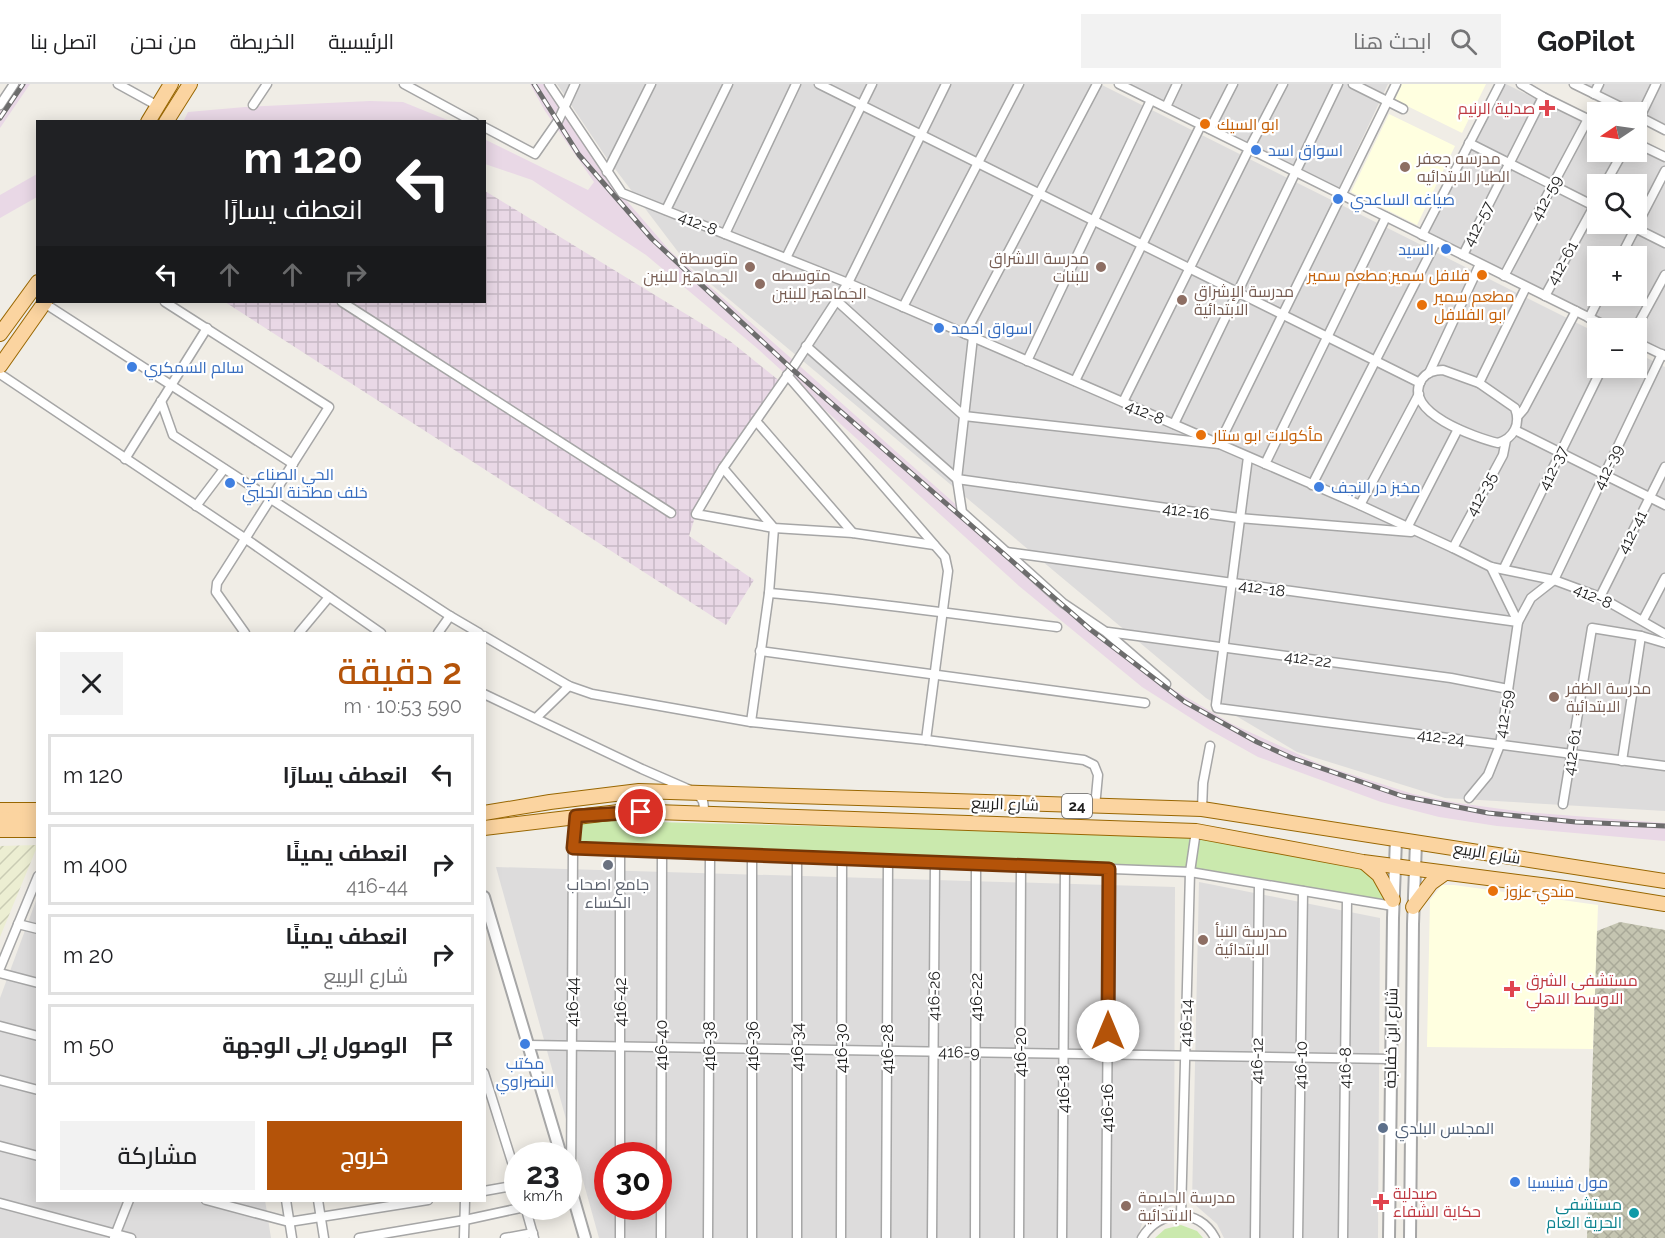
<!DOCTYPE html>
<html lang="ar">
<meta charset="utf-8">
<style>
:root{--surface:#fff;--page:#f2f2f2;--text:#202124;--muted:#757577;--line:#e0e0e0;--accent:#b45309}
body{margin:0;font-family:Raleway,Cairo,sans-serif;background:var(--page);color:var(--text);direction:rtl;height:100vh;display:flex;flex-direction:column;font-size:22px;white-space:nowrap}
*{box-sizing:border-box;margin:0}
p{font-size:20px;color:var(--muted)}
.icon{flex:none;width:33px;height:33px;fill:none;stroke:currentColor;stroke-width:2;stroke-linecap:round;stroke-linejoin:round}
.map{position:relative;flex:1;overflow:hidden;direction:ltr}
.side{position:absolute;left:36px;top:548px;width:450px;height:570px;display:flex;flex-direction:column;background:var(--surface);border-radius:0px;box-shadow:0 3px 15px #0003;direction:rtl}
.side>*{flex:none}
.hud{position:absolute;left:36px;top:36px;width:450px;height:183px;border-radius:0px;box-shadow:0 3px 15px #0003;direction:rtl;background:#202124;color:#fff;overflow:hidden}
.needle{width:39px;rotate:257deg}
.tools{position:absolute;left:1587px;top:18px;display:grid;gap:12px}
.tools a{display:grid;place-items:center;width:60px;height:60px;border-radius:0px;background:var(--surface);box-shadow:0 3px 15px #0003;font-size:30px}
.speed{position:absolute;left:504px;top:1058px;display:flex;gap:12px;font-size:30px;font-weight:700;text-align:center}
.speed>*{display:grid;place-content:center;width:78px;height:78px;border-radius:50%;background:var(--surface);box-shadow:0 3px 15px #0003;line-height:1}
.speed small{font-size:15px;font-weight:400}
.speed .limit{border:9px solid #d22;background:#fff;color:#111}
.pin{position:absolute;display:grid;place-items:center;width:51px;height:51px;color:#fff;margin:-26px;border:3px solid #fff;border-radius:50%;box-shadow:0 2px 6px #0007}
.me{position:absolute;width:66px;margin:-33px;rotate:0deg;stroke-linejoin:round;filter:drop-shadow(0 0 4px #0008)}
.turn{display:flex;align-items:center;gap:21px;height:126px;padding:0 24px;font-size:27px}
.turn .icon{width:78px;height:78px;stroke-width:2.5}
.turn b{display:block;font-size:42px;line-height:51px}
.lanes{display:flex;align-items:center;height:57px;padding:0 24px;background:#0003;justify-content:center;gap:30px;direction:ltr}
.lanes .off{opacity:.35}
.round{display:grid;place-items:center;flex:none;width:63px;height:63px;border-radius:0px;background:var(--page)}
.headline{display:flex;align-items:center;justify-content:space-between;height:102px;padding:0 24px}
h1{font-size:36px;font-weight:600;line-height:45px;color:var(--accent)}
.primary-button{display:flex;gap:12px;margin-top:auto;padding:12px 24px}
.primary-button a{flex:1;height:69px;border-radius:0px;background:var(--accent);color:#fff;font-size:24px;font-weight:600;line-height:69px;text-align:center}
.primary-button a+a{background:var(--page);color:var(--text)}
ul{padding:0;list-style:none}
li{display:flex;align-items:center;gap:18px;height:81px;margin:0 12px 9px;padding:0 12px;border:3px solid var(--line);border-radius:0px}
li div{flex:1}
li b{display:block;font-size:22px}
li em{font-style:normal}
header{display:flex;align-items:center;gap:36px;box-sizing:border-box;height:84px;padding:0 30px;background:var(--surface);border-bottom:2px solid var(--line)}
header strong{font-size:28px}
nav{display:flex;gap:33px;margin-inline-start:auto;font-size:21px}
.search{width:420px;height:54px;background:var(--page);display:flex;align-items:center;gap:15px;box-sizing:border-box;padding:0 21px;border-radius:0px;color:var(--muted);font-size:22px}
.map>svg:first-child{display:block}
</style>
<header>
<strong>GoPilot</strong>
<div class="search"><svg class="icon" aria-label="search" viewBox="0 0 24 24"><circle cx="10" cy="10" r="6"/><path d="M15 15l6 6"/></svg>ابحث هنا</div>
<nav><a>الرئيسية</a><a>الخريطة</a><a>من نحن</a><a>اتصل بنا</a></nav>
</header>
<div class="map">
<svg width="1665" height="1154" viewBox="0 0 1665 1154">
<defs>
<pattern id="industrial-grid" width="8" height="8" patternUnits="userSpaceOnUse" patternTransform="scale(1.5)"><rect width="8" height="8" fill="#e9d8e6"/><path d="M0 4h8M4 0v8" fill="none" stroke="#c7b9c5"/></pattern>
<pattern id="construction-cross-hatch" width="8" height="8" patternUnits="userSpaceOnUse" patternTransform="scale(1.5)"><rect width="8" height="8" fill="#c5c5b1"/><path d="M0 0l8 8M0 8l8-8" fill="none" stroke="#a9a998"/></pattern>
<pattern id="farmland-furrows" width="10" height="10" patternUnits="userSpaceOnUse" patternTransform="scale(1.5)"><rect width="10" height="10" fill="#eceed2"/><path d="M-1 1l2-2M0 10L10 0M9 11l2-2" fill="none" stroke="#caccb4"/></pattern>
</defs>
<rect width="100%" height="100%" fill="#f0ede6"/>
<g fill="#dddcdc" fill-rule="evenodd">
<path d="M557 0H1100L1597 249 1598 284H1636L1637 269 1665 283V727L1445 714 1297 668 1206 614 688 181 606 73Z"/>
<path d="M1126 0H1388L1338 106Z"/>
<path d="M1501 0H1506L1597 45 1598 68H1636L1637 65 1665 79V273L1637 259 1636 244H1608L1423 150ZM1598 100H1636V140H1598ZM1598 172H1636V212H1598Z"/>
<path d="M1586 0H1665V40Z"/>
<path d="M496 783 1175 803 1174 1121 1143 1137 1137 1154H599ZM608 1071H658V1122H608Z"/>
<path d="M1199 798 1380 834 1378 1154H1224L1217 1140 1192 1118Z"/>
<path d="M37 814 38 1116H265L271 1154H0V914Z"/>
</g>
<path fill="url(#industrial-grid)" d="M485 107 730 257 782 299 696 430 689 452 754 496 726 541 225 218H484Z"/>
<g fill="#ffffe0">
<path d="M1402 0H1486L1462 49 1395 16Z"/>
<path d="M1389 30 1455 62 1417 141 1351 108Z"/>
<path d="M1442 801H1454L1598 821 1593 965 1427 963 1430 816Z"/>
</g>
<g fill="#e9d8e6">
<path d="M11 0H30L0 44V17Z"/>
<path d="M530 0H544L608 95 670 167 1094 543 1171 604 1232 640 1322 681 1413 710 1458 719 1523 728 1665 739V757L1497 742 1439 733 1381 718 1258 673 1208 645 1142 603 1019 502 758 265 646 171 532 96 485 80 484 55 588 106 594 98 545 27Z"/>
<path d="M370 17 403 18 450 37 183 38 188 28 245 23Z"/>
<path d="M37 90V113L0 134V111Z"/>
</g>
<path fill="url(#construction-cross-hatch)" d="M1620 838 1665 846V1154H1587L1597 847Z"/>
<path fill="url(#farmland-furrows)" d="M37 761V763L0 853V762Z"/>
<g fill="#cae9ad">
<path d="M577 736 1198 752 1362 782 1376 792 1391 820 1196 786 576 762Z"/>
<path d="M1181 1141 1197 1147 1203 1154H1155L1165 1145Z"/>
</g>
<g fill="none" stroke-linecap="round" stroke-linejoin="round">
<g stroke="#a6a6a6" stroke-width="11">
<g id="minor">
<path d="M118 0 158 22"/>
<path d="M404 0 474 38"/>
<path d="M549 0 622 109 848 199 1360 421 1453 464 1491 483 1554 496 1600 513 1665 550"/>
<path d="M819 0 1420 299"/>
<path d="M1119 0 1610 244"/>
<path d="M1353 0 1403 25"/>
<path d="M1521 0 1543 13 1598 40"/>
<path d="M1574 0 1631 28"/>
<path d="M1594 10 1599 0"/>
<path d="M0 21 14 0"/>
<path d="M253 21 267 0"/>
<path d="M1166 23 1177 0"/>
<path d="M1636 31 1665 46"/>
<path d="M1640 33 1656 0"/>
<path d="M484 43 535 70 558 37 575 0"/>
<path d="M1210 45 1233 0"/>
<path d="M1469 59 1598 124"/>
<path d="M1636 59 1665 73"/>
<path d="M607 88 651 0"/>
<path d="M1605 100 1623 68"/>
<path d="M666 126 728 0"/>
<path d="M1627 140 1665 159"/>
<path d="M725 150 796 0"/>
<path d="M1422 151 1500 0"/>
<path d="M1463 171 1543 13"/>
<path d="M1621 172 1665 87"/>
<path d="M786 174 872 0"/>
<path d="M1504 192 1588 35"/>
<path d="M1545 212 1598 115"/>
<path d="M837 217 964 332 1219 360 1396 0"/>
<path d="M165 218 329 323 217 499 216 508 245 549"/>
<path d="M342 218 671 429"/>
<path d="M44 219 293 380"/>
<path d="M903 223 1019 0"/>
<path d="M1589 234 1600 212"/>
<path d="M1636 244 1665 191"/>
<path d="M965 250 1097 0"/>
<path d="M973 253 957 395 962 428 1063 519 1106 548 1166 600"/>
<path d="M1636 258 1665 272"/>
<path d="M806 262 957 395 1239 434 1411 448"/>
<path d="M1027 277 1151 16"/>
<path d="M1443 286 1479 299 1515 324C1521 340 1514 354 1498 359 1477 354 1400 328 1422 295 1427 288 1435 286 1443 286Z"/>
<path d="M1429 289 1480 180"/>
<path d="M0 290 246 455 381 549"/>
<path d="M787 291 945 473 948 487 926 656"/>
<path d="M1075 297 1201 41"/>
<path d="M1479 299 1526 203"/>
<path d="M161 317 173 351 450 532 479 549"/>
<path d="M1123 318 1249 65 1283 0"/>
<path d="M1518 332 1524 325 1576 227"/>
<path d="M756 337 853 449"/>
<path d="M1174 340 1338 0"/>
<path d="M1515 346 1665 421"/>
<path d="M1248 373 1216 621 1217 624 1665 682"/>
<path d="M125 375 207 244"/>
<path d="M1265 380 1386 133"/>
<path d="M723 384 774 444 769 509 751 638"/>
<path d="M1312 401 1436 158"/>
<path d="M1360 421 1419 310"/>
<path d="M196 422 224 385"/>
<path d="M1407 444 1458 345"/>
<path d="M934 461 853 449 774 444 696 430 723 384 792 285 848 199 946 0"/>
<path d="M1453 464 1503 371 1506 356"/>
<path d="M1006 468 1518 538 1531 514 1554 496 1662 270"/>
<path d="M1504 484 1602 284"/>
<path d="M769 509C865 517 961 531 1057 543"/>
<path d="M1600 513 1665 383"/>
<path d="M1643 536 1665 494"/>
<path d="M1108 548 1451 594 1508 605"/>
<path d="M299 549 329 513"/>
<path d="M438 549 450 532"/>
<path d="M484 552 569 602 592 610 751 638 926 656 1084 676 1094 681 1098 691 1095 723"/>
<path d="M760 567 1145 619"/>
<path d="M484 610 642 685 697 709 703 717 705 731"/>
<path d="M536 634 569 602"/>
<path d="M1622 677 1641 552"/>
<path d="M1469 714 1488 691 1500 661 1518 538 1491 483"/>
<path d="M1563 720 1592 544 1641 552 1665 559"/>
<path d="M1202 725 1203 699 1210 662"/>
<path d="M573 764 1190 788 1393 822"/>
<path d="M752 771V1154"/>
<path d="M797 773V1154"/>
<path d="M18 840 38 845"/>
<path d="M0 884 38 792"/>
<path d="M0 889 38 899"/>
<path d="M0 942 38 952"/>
<path d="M527 961 1391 975"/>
<path d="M484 989 518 1097"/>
<path d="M0 996 38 1006"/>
<path d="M0 1062 38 1072"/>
<path d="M620 1071V766"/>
<path d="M571 1100 573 764 576 732"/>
<path d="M484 1107 518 1101"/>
<path d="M206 1116 289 1138 428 1116"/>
<path d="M286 1116 292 1154"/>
<path d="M318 1116 324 1154"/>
<path d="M0 1119 131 1154"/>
<path d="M525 1122 534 1154"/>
<path d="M620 1122V1154"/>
<path d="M1181 1131 1190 788 1196 747"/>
<path d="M114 1154 129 1116"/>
<path d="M359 1154 465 1136 525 1123"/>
<path d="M464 1154 465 1116"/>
<path d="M505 1154 533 1149"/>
<path d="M661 1154 662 767"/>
<path d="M708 1154 710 769"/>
<path d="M841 1154 842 774"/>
<path d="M886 1154 888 776"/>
<path d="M932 1154 935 778"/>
<path d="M975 1154 976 780"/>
<path d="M1019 1154 1021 781"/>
<path d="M1062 1154 1065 783"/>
<path d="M1106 1154 1109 785"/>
<path d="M1142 1154C1159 1125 1199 1123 1215 1154"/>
<path d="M1255 1154 1259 800"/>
<path d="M1298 1154 1303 807"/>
<path d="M1343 1154 1347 815"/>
</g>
</g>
<g stroke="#a6a6a6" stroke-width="14">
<g id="tertiary">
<path d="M484 813 561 1071"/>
<path d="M568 1095 585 1154"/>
<path d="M1389 1154 1393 834 1396 755"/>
<path d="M1410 1154 1413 840 1416 758"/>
</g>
</g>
<g stroke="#996702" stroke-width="16">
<g id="primary">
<path d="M148 38 171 0"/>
<path d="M166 38 190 0"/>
<path d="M0 250 38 198"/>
<path d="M0 282 45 218"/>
<path d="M0 726H38"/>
<path d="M484 729 550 718 639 707 1202 725 1665 797"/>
<path d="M0 736 38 735"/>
<path d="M484 744 627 727 1196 747 1363 778 1572 805 1665 820"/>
<path d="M0 746H38"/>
<path d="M1365 779 1379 791 1393 816"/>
<path d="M1413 823 1431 799 1445 789"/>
</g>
</g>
<use href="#minor" stroke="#fff" stroke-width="8"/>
<use href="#tertiary" stroke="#fff" stroke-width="10"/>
<use href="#primary" stroke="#fbd4a0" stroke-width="14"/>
<g stroke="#6d6d6d" stroke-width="5">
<g id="rail">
<path d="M534 0 579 71 652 155 792 285 1091 546 1185 618 1257 658 1292 674 1402 712 1488 729 1576 738 1665 742"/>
<path d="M0 34 23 0"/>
</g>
</g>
<use href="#rail" stroke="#fff" stroke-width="3" stroke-dasharray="9" stroke-linecap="butt"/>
</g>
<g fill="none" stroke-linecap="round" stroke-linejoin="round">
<g stroke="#753606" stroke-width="15">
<path id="route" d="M641 728 576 732 573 764 1109 785 1108 947"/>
</g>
<use href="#route" stroke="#b45309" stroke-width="10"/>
</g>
<g fill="#e0444e" stroke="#fff" stroke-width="2">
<path d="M1544 15h6v6h6v6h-6v6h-6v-6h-6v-6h6z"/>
<path d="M1509 896h6v6h6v6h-6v6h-6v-6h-6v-6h6z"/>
<path d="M1378 1109h6v6h6v6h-6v6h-6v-6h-6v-6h6z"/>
</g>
<g fill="#e8710a" stroke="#fff" stroke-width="2">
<circle cx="1205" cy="40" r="6"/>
<circle cx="1482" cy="191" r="6"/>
<circle cx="1422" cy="221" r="6"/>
<circle cx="1201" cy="351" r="6"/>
<circle cx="1493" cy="807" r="6"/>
</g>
<g fill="#3f7fe0" stroke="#fff" stroke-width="2">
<circle cx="1256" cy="66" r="6"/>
<circle cx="1338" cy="115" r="6"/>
<circle cx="1446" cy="165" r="6"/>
<circle cx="939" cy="244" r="6"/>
<circle cx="132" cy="283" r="6"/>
<circle cx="230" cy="399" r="6"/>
<circle cx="1319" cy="403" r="6"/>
<circle cx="525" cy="960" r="6"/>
<circle cx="1515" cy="1098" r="6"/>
</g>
<g fill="#8d6e63" stroke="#fff" stroke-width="2">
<circle cx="1405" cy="83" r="6"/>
<circle cx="750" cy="183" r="6"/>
<circle cx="1101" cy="183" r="6"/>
<circle cx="760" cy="200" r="6"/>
<circle cx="1182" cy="216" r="6"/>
<circle cx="1554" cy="613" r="6"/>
<circle cx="1203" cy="856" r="6"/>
<circle cx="1126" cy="1122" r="6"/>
</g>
<circle fill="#6b7280" stroke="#fff" stroke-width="2" cx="608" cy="781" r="6"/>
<circle fill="#5c6f8a" stroke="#fff" stroke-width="2" cx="1383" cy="1044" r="6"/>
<circle fill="#0f9aa8" stroke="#fff" stroke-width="2" cx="1634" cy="1129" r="6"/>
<g text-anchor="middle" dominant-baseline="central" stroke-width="4.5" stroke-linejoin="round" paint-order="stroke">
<rect fill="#fff" stroke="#626262" stroke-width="1.5" x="1062" y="710" width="30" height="24" rx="4.5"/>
<g font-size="15" font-weight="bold" fill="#1f1f1f">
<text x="1077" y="722">24</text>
</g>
<g font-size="16" fill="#be3a42" stroke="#fff" text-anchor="start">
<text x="1535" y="24" text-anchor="end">صدلية الرنيم</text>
<text x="1526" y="896">مستشفى الشرق<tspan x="1526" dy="18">الاوسط الاهلي</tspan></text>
<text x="1393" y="1109">صيدلية<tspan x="1393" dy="18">حكاية الشفاء</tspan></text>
</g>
<g font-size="16" fill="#c56008" stroke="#fff" text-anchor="start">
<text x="1217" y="40">ابو السيك</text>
<text x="1470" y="191" text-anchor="end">فلافل سمير;مطعم سمير</text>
<text x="1434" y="212">مطعم سمير<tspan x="1434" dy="18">ابو الفلافل</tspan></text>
<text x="1213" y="351">مأكولات ابو ستار</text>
<text x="1505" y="807">مندي عزوز</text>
</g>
<g font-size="16" fill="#366cbe" stroke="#fff" text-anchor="start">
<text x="1268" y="66">اسواق اسد</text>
<text x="1350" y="115">صياغه الساعدي</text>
<text x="1434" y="165" text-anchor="end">السيد</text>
<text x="951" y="244">اسواق احمد</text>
<text x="144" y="283">سالم السمكري</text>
<text x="242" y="390">الحي الصناعي<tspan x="242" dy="18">خلف مطحنة الجلبي</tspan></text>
<text x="1331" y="403">مخبز در النجف</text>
<text x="525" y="979" text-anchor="middle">مكتب<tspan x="525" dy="18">النصراوي</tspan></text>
<text x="1527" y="1098">مول فينيسيا</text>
</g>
<g font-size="16" fill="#785e54" stroke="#fff" text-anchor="start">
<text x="1417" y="74">مدرسه جعفر<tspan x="1417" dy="18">الطيار الابتدائيه</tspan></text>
<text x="738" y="174" text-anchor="end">متوسطة<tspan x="738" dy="18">الجماهير للبنين</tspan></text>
<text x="1089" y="174" text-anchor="end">مدرسة الاشراق<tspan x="1089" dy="18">للبنات</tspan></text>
<text x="772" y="191">متوسطه<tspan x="772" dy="18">الجماهير للبنين</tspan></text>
<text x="1194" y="207">مدرسة الإشراق<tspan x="1194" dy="18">الابتدائية</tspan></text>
<text x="1566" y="604">مدرسة الظفر<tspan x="1566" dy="18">الابتدائية</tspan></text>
<text x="1215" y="847">مدرسة النبأ<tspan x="1215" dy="18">الابتدائية</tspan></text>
<text x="1138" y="1113">مدرسة الحليمة<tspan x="1138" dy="18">الابتدائية</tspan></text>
</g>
<g font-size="16" fill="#1f1f1f" stroke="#fff">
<text transform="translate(1546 114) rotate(-62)">412-59</text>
<text transform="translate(698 139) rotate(22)">412-8</text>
<text transform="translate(1478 140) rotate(-63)">412-57</text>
<text transform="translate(1562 179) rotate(-61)">412-61</text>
<text transform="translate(1145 328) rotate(23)">412-8</text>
<text transform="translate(1608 383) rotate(-64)">412-39</text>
<text transform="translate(1553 384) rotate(-64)">412-37</text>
<text transform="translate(1481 410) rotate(-62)">412-35</text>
<text transform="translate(1186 427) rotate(8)">412-16</text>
<text transform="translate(1632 448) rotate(-63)">412-41</text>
<text transform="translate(1262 504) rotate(8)">412-18</text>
<text transform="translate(1593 512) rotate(24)">412-8</text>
<text transform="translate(1308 575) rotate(8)">412-22</text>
<text transform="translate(1504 630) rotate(-81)">412-59</text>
<text transform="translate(1441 653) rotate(7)">412-24</text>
<text transform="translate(1572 668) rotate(-81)">412-61</text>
<text transform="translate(1005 720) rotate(2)">شارع الربيع</text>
<text transform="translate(1487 769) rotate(9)">شارع الربيع</text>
<text transform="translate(934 912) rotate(-89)">416-26</text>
<text transform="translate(976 913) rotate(-90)">416-22</text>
<text transform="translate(572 918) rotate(-90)">416-44</text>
<text transform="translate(620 918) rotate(-90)">416-42</text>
<text transform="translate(1186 939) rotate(-89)">416-14</text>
<text transform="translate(1391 954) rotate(-89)">شارع ابن خفاجة</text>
<text transform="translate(661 961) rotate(-90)">416-40</text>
<text transform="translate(709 962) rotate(-90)">416-38</text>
<text transform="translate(752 962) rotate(-90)">416-36</text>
<text transform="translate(797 963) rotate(-90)">416-34</text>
<text transform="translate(841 964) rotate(-90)">416-30</text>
<text transform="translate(887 965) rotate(-90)">416-28</text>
<text transform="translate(959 968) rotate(1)">416-9</text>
<text transform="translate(1020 968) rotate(-90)">416-20</text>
<text transform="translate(1257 977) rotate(-89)">416-12</text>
<text transform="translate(1301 981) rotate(-89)">416-10</text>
<text transform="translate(1345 984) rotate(-89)">416-8</text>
<text transform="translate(1063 1005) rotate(-90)">416-18</text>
<text transform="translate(1107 1024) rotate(-90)">416-16</text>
</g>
<g font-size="16" fill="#5b616d" stroke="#fff">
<text x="608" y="800">جامع اصحاب<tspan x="608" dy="18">الکساء</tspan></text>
</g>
<g font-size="16" fill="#4e5e75" stroke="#fff" text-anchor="start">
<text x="1395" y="1044">المجلس البلدي</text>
</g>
<g font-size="16" fill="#0d838f" stroke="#fff" text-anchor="end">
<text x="1622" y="1120">مستشفى<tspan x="1622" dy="18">الحرية العام</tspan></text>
</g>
</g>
</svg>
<div class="tools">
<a><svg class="needle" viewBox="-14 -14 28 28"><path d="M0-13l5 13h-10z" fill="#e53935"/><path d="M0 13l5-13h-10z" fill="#757577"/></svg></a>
<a><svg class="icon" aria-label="search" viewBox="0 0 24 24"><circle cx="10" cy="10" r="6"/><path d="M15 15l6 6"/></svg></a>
<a>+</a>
<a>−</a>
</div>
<div class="speed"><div>23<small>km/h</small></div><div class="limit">30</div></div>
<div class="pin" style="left:641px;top:728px;background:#d93025"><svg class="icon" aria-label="arrive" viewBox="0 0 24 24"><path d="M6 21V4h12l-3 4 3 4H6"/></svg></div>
<svg class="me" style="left:1108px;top:947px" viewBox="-20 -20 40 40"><circle r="19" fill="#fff"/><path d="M0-13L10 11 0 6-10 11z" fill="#b45309"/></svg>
<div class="hud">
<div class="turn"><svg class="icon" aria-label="left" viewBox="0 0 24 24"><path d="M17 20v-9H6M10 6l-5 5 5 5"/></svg><div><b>120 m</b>انعطف يسارًا</div></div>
<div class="lanes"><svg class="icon" aria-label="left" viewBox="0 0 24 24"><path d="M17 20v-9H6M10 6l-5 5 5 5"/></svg><svg class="icon off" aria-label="ahead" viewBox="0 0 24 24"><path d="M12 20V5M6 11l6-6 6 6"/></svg><svg class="icon off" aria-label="ahead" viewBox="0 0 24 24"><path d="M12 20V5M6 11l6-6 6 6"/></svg><svg class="icon off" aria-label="right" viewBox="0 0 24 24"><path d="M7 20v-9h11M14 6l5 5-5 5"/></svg></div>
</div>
<section class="side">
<div class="headline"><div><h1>2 دقيقة</h1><p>590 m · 10:53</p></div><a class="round"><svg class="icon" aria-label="close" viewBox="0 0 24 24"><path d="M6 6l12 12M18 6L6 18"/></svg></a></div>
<ul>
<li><svg class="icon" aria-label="left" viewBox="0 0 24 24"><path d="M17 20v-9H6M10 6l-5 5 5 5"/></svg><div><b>انعطف يسارًا</b></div><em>120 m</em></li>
<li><svg class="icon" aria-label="right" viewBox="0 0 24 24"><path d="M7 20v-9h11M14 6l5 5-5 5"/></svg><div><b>انعطف يمينًا</b><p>416-44</p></div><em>400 m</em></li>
<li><svg class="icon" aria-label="right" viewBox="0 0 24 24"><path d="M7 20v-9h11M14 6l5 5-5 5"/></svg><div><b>انعطف يمينًا</b><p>شارع الربيع</p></div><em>20 m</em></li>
<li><svg class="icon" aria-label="arrive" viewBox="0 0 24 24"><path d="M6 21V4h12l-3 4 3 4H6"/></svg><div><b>الوصول إلى الوجهة</b></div><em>50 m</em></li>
</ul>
<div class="primary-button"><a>خروج</a><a>مشاركة</a></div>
</section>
</div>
